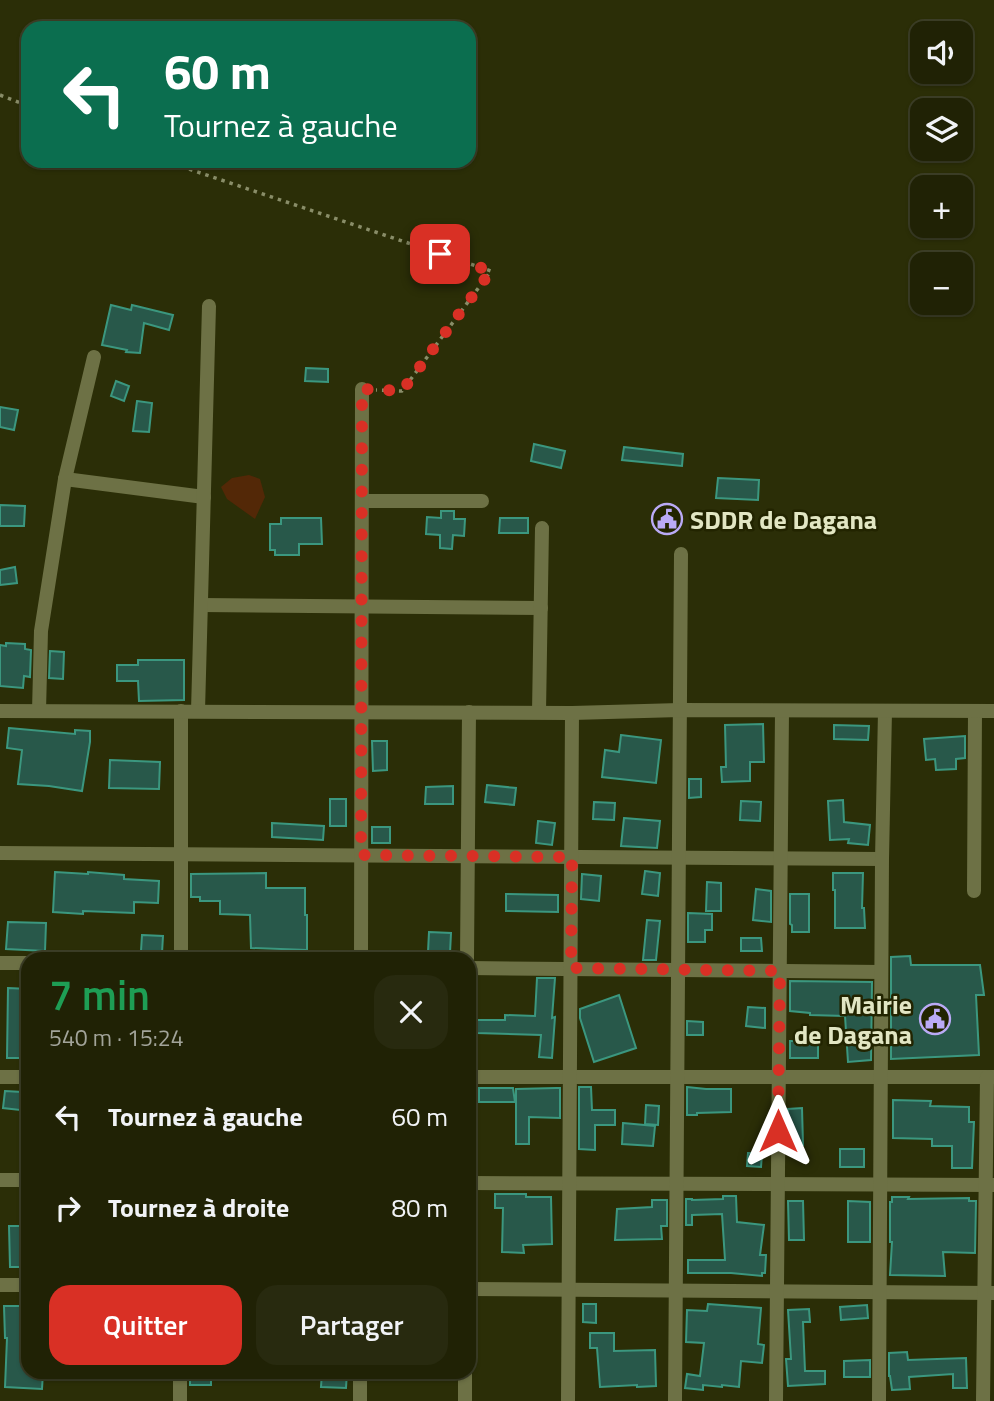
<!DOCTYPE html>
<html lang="fr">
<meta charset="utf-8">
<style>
:root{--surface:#202205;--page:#282a0f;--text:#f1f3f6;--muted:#a2a49a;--line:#3d3f27;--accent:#d93025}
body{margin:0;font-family:"Titillium Web",sans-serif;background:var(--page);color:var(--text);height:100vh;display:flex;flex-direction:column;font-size:26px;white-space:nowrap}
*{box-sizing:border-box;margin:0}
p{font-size:23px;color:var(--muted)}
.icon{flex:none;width:38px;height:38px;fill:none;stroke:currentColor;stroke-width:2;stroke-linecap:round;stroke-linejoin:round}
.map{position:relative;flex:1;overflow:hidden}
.panel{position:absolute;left:21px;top:952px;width:455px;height:427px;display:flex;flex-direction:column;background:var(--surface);border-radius:21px;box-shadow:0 2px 5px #0004,0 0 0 2px var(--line)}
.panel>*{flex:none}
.banner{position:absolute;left:21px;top:21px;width:455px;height:147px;border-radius:21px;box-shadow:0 2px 5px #0004,0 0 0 2px var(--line);background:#0b6e4f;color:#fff;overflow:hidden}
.controls{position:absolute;left:910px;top:21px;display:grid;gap:14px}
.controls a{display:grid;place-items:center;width:63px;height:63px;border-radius:14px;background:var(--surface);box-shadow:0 2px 5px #0004,0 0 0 2px var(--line);font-size:35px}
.pin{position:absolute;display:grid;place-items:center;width:60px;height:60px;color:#fff;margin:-30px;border-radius:14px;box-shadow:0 4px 10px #0006}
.me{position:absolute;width:77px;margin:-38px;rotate:0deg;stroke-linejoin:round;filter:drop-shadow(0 0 5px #0008)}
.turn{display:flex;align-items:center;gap:24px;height:147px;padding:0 28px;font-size:32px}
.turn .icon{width:91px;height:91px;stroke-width:2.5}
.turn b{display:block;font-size:49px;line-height:60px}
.round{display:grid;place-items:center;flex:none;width:74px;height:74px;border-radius:21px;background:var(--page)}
.headline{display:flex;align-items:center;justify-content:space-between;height:119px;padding:0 28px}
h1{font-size:42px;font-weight:600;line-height:52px;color:#1e9e55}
.cta{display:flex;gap:14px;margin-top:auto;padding:14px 28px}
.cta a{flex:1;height:80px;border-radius:21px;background:var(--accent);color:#fff;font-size:28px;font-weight:600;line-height:80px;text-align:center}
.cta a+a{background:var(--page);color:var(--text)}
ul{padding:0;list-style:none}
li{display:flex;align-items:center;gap:21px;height:91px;padding:0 28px}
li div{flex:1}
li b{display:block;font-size:26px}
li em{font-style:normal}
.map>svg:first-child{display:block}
</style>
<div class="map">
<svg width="994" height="1401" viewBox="0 0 994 1401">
<rect width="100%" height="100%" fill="#2b2e07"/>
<path fill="#532807" d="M249 475 260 479 265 497 255 519 227 499 221 487 232 478Z"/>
<g fill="#28584a" stroke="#3b977f" stroke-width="2">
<path d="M111 305 131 310 132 305 173 315 169 330 144 323 140 353 126 352 127 350 102 345Z"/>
<path d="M306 368 328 369V382L305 381Z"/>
<path d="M116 381 129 386 124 401 111 396Z"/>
<path d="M137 401 152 403 149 432 133 431Z"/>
<path d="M0 407 18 410 14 430 0 427Z"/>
<path d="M534 444 565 451 561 468 531 461Z"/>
<path d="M624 447 683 454 682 466 622 460Z"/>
<path d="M718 478 759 480 758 500 716 498Z"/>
<path d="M0 505 25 506 24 526H0Z"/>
<path d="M441 511H454V519H465L464 536 453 535 452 549 440 548V535L426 534 427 517 441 518Z"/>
<path d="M281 518H321L322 544H299V555H275V550H270V524H281Z"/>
<path d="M500 518H528V533H499Z"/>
<path d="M15 567 17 583 0 585V570Z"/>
<path d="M6 643 25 644V649L31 650 30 677 24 676 23 688 0 686V645L6 646Z"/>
<path d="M50 651 64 652 63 679 49 678Z"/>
<path d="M138 660H184V700L139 701 138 681H117V665H138Z"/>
<path d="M763 724 764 762H750V781L722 782 721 767H726L725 725Z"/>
<path d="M834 725 869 726 868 740 834 739Z"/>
<path d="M9 728 75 734V730L90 731V742L82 791 49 786 18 784 22 750 7 748Z"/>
<path d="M621 735 661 740 656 783 602 777 605 750 619 752Z"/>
<path d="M965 736V758L956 759V769L936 770 935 759 926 760 924 739Z"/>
<path d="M372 741H387V770L373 771Z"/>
<path d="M110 760 160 762 159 789 109 788Z"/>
<path d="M689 779H701V797L689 798Z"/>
<path d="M487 785 516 788 514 805 485 802Z"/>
<path d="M453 786V804H425L426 787Z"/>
<rect x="330" y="799" width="16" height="27"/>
<path d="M843 800 844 822 870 825 868 845 848 843 849 839 830 840 828 801Z"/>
<path d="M741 801 761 802 760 821 740 820Z"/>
<path d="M594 802 615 803 614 820 593 819Z"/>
<path d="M624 818 660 821 657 848 621 846Z"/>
<path d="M538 821 555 823 552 845 536 843Z"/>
<path d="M272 823 324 826 323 840 272 837Z"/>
<rect x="372" y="827" width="18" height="16"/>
<path d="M645 871 660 873 658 896 642 894Z"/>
<path d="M55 872 88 874V872L124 875V879L159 881 158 903 134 902V913L83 911V914L53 912Z"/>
<path d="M266 873V888H305V915H307V950L251 948 250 915 220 914V901H200V897H191V874Z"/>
<path d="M833 873H863L862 908H864L865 928H835V890H833Z"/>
<path d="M582 874 601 876 599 901 581 899Z"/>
<path d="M707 882 721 883V911H706Z"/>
<path d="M756 889 771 891V922L753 920Z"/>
<path d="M506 894 558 895V912L506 911Z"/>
<path d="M790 894H809V932H792V925L790 924Z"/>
<path d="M688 913 712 914V930H705V942H688Z"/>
<path d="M647 920 660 921 656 960H643Z"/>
<path d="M8 922 46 923 45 951 6 949Z"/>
<path d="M429 932 451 933 450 953 428 952Z"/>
<path d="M142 935 163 936 162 953 141 951Z"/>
<path d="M741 938H761L762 951H741Z"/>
<path d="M910 956 911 965H980L984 995H976L979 1055 891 1059V957Z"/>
<path d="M537 978H555L552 1018 555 1017 552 1058 539 1057 541 1035 477 1033V1020H505V1015L535 1016Z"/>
<path d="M790 981 872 982 871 1060 848 1062 845 1016 810 1015V1013L790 1011Z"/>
<path d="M8 988 28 989V1058H7Z"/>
<path d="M619 995 636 1048 594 1062 580 1018V1009Z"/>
<path d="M748 1007 765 1008V1028L746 1026Z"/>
<path d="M687 1021 703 1022V1035H687Z"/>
<rect x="790" y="1041" width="28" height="17"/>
<path d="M579 1087H591L592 1110H615V1125H595V1150L579 1149Z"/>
<path d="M687 1087 706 1089H731V1112L697 1113V1115H687Z"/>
<path d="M479 1088H513L515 1102H479Z"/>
<path d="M556 1088H560V1118L529 1117V1144H516V1089Z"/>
<path d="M5 1091 22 1092 20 1110 3 1108Z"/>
<path d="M893 1100 931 1101 930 1106 969 1107V1122H974L972 1168H952V1146H932V1139L893 1138Z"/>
<path d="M646 1105 659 1106 658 1125 645 1124Z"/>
<path d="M802 1108 803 1145H788V1109Z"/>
<path d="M623 1123 655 1126 653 1146 622 1144Z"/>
<rect x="840" y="1149" width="24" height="18"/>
<path d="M748 1153 762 1154 761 1167 747 1166Z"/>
<path d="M495 1194H526V1197H551L552 1244 523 1245 524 1253 502 1252 503 1208H495Z"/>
<path d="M723 1196H736L737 1222 764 1225 760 1255H766L765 1273H762V1276L731 1273H688V1260H725L722 1214 692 1215V1225H686V1199H692V1200L723 1199Z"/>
<path d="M892 1197H909L908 1199 969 1198V1201H976L975 1253 943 1252 945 1276 890 1275 892 1242H890V1202H892Z"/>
<path d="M652 1200H667V1226H661L662 1239 615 1240 617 1209 652 1207Z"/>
<path d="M788 1201H803L804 1240H789Z"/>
<path d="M848 1201 870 1202V1242H848Z"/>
<path d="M9 1226H24V1267H10Z"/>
<path d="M583 1304H596V1323L583 1322Z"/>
<path d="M708 1304 761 1308 758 1344 764 1345 762 1363 741 1361 739 1387 722 1385V1387L703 1385V1390L685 1388 687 1374 700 1376 704 1343 686 1342 687 1310 707 1311Z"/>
<path d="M867 1305 868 1318 841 1320 840 1307Z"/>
<path d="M4 1306H22V1352L28 1353V1372H43L42 1389 5 1387 7 1338H5Z"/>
<path d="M809 1309 810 1322H803L805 1371H825V1384L788 1386 786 1359H791L788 1310Z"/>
<path d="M590 1333H614V1351L655 1350 656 1386 637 1387V1385L600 1387 597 1348H590Z"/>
<path d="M907 1352 908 1360 966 1358 967 1388H953V1374L909 1377 910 1389 892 1390 890 1376H889V1353Z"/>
<path d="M870 1360V1377H844V1361Z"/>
<rect x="190" y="1372" width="21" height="13"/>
<path d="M322 1372H347L346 1388 321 1387Z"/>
</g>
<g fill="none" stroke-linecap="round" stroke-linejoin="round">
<g stroke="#898d68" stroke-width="3.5" stroke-dasharray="3.5 5" stroke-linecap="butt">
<path d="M0 95 28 106"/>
<path d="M165 161 491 271 402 391 376 390"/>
</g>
<g stroke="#6d7145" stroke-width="14">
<path d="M65 479 204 497"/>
<path d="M362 501H482"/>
<path d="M201 605 541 608"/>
<path d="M39 711 41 631 65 479 94 357"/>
<path d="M198 711 209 306"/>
<path d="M539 712 542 528"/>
<path d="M0 853 882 859"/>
<path d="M974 891 975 711"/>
<path d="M181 959V711"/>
<path d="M361 959 362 389"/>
<path d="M467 959 469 712"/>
<path d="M0 963H28"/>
<path d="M469 968 881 972"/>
<path d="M0 1077H28"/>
<path d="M469 1077H994"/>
<path d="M0 1180H28"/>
<path d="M469 1183 994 1185"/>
<path d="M0 1285H28"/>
<path d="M469 1289 994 1293"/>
<path d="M180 1401V1372"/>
<path d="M360 1401V1372"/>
<path d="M465 1401V1372"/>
<path d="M568 1401 572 713"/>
<path d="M675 1401 681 554"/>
<path d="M776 1401 782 711"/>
<path d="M879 1401 882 859 885 711"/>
<path d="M983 1401 987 1077"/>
</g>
<path stroke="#6d7145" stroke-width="14" d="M0 711 572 713 680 710 994 711"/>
</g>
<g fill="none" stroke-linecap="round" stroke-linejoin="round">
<path stroke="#d93025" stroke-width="12" stroke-dasharray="0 21.6" d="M440 254 491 271 402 391 362 389 361 855 572 857 571 968 780 971 778 1131"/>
</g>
<defs>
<g id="civic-ring" transform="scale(1.575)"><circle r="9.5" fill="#222400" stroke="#baaaf6" stroke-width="1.5"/><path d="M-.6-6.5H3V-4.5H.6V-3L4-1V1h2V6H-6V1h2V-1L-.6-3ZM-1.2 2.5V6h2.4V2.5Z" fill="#baaaf6"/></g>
</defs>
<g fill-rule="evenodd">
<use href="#civic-ring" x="667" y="519"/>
<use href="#civic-ring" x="935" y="1019"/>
</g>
<g text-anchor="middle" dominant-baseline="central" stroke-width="5" stroke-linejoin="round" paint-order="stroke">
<g font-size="26" font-weight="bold" fill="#e2e6c3" stroke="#222400" text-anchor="start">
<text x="690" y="519">SDDR de Dagana</text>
<text x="912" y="1004" text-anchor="end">Mairie<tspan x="912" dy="30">de Dagana</tspan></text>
</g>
</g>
</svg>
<div class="controls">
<a><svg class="icon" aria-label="sound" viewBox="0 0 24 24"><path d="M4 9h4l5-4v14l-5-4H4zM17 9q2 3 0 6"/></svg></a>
<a><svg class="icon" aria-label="layers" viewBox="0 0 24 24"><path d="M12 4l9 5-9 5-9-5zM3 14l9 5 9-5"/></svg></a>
<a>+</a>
<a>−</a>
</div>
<div class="pin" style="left:440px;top:254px;background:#d93025"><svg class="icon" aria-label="arrive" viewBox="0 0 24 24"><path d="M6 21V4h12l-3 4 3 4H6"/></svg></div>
<svg class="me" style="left:778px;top:1131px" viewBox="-20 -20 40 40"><path d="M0-17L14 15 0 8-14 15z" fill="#d93025" stroke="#fff" stroke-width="4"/></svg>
<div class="banner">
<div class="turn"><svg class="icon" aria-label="left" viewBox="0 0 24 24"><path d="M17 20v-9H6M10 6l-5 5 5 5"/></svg><div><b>60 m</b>Tournez à gauche</div></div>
</div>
<section class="panel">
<div class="headline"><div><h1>7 min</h1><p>540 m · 15:24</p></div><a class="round"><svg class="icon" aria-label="close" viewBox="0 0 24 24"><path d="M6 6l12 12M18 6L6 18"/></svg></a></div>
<ul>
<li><svg class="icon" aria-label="left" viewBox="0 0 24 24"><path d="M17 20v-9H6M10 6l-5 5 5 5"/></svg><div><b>Tournez à gauche</b></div><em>60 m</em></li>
<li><svg class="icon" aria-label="right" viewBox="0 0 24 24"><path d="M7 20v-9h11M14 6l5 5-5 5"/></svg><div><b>Tournez à droite</b></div><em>80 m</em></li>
</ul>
<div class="cta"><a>Quitter</a><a>Partager</a></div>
</section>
</div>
